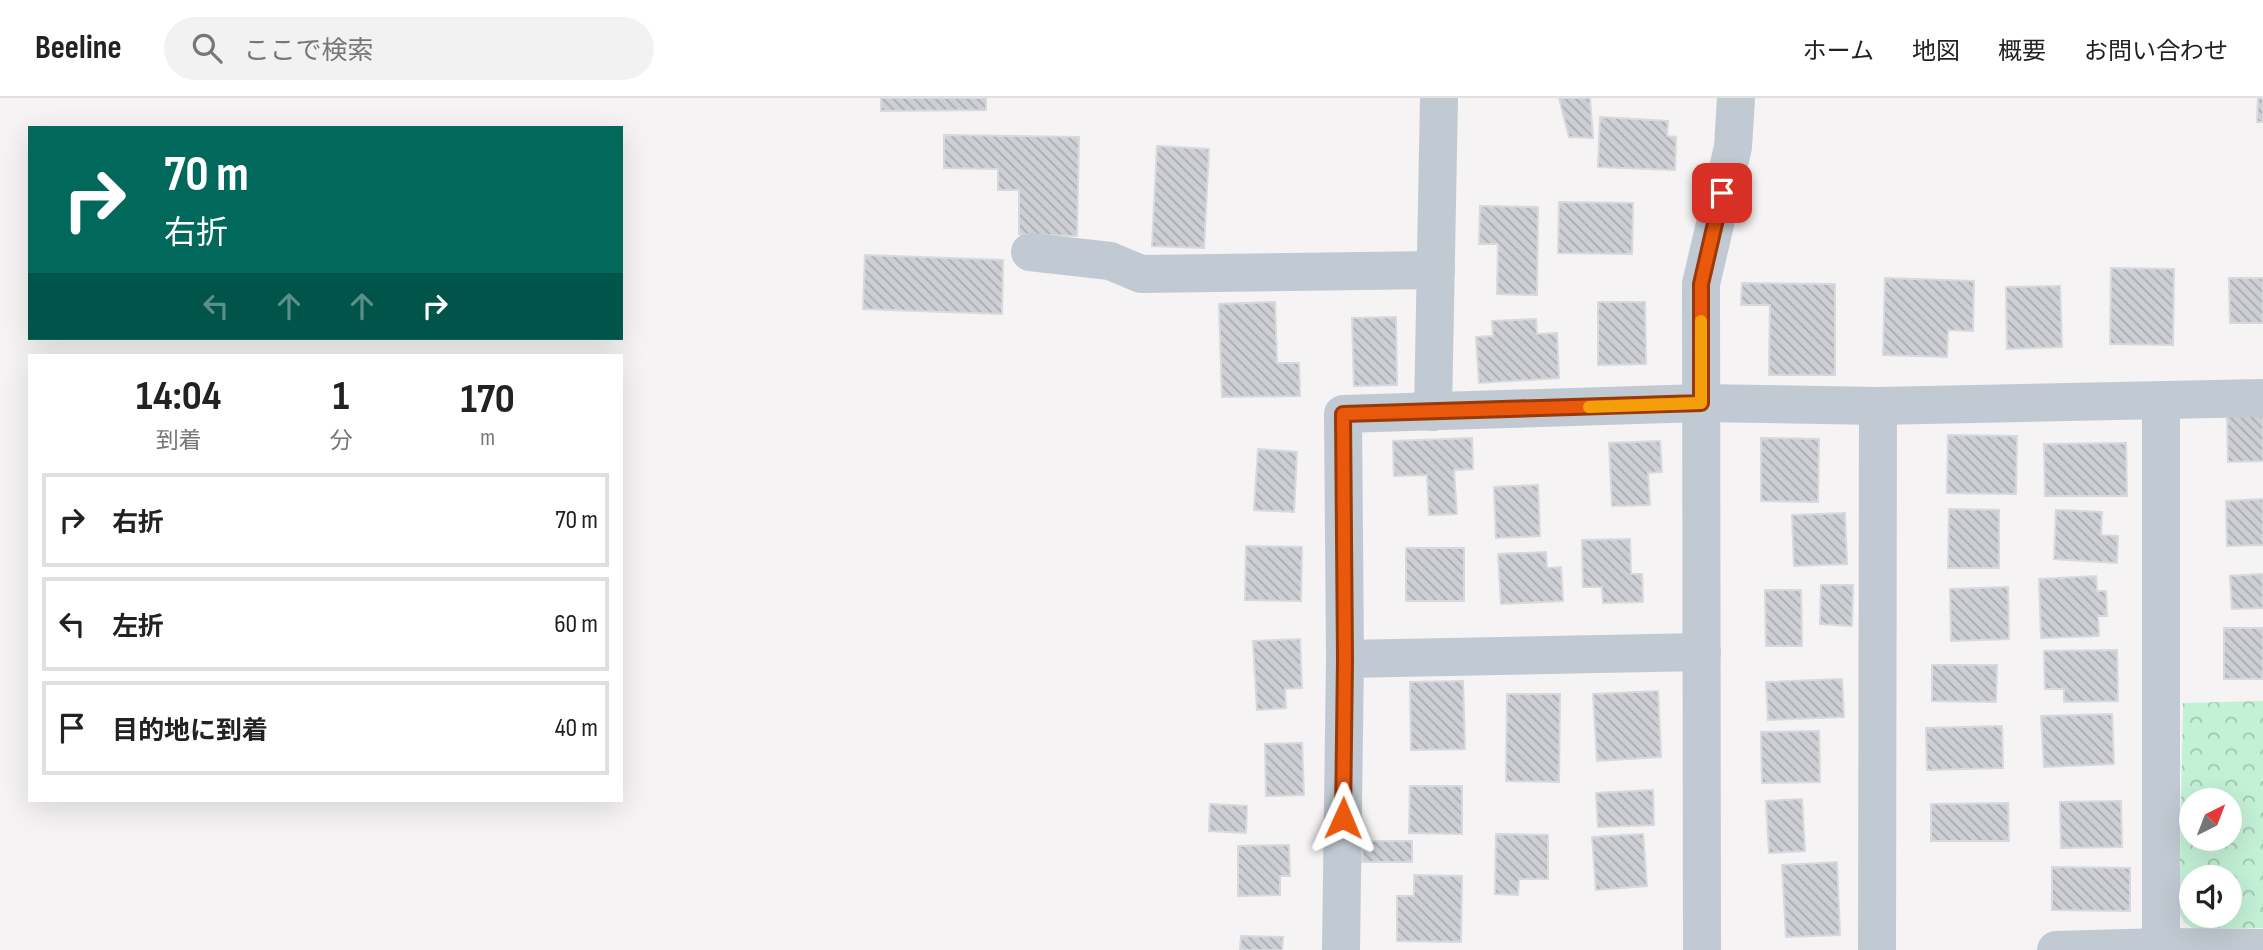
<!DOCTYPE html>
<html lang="ja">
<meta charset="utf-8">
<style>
:root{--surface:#fff;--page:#f2f2f2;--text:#222;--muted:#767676;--line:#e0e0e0}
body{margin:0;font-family:"Sofia Sans Condensed","Noto Sans JP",sans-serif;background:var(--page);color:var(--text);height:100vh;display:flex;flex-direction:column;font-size:26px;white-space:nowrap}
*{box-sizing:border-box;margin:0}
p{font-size:23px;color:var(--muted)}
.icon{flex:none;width:38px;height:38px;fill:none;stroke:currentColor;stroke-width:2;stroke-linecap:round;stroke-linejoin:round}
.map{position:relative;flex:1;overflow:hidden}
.panel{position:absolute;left:28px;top:256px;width:595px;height:448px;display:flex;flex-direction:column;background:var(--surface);border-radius:0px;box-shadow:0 7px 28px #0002}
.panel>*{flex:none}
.top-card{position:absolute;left:28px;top:28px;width:595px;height:214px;border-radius:0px;box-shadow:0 7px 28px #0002;background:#00695c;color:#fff;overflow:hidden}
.needle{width:46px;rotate:42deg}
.buttons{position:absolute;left:2179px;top:690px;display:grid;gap:14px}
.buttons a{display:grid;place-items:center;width:63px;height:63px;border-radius:50%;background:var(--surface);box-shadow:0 7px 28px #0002;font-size:35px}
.pin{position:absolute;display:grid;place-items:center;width:60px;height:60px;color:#fff;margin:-30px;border-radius:14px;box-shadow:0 4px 10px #0006}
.me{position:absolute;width:77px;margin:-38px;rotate:1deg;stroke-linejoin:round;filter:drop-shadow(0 0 5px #0008)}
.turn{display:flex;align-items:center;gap:24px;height:147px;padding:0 21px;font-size:32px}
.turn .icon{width:91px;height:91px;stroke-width:2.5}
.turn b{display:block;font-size:49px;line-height:60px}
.lanes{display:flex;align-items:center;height:66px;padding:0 21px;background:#0003;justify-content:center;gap:35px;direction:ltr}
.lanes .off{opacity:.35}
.eta{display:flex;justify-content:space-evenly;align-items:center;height:119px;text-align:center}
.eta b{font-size:42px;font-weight:700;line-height:49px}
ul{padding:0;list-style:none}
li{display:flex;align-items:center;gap:21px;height:94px;margin:0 14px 10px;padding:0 7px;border:4px solid var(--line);border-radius:0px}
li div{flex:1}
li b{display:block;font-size:26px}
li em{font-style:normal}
header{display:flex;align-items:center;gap:42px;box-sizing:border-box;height:98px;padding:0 35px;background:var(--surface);border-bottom:2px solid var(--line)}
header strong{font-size:33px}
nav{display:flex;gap:38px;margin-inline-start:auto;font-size:24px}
.search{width:490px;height:63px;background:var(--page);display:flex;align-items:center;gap:18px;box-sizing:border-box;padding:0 24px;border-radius:38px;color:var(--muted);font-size:26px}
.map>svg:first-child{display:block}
</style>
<header>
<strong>Beeline</strong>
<div class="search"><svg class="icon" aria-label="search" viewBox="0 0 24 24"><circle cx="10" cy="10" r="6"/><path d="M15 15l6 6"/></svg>ここで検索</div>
<nav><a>ホーム</a><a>地図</a><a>概要</a><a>お問い合わせ</a></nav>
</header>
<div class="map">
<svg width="2263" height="852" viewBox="0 0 2263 852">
<defs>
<pattern id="park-crowns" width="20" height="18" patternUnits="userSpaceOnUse" patternTransform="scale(1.75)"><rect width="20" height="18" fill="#c3f1d5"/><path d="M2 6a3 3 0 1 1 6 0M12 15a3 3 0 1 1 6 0" fill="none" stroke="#a0c6b0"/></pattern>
<pattern id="building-back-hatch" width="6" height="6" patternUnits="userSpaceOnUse" patternTransform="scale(1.75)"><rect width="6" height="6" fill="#cdcfd5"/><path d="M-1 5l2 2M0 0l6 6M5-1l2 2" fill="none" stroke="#a8abb0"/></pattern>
</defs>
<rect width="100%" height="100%" fill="#f5f3f3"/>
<path fill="url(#park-crowns)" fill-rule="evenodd" d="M2263 603V830L2194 831 2184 824 2179 814 2183 605ZM2191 702H2230V740H2191ZM2191 779H2230V817H2191Z"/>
<g fill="url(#building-back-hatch)" stroke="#d7d9de" stroke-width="2">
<path d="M881 0H986V12L881 13Z"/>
<path d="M1559 0H1590L1593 40 1569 39Z"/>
<path d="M2258 0H2263V24H2257Z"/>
<path d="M1600 19 1668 23 1667 38 1676 39 1675 72 1598 69Z"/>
<path d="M944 37 1079 39 1077 138 1019 136V92H998V71L944 70Z"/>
<path d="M1157 48 1209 51 1204 150 1152 148Z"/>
<path d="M1559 104 1633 105 1632 156 1558 155Z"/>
<path d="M1480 108 1538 109 1537 197 1497 196 1498 146H1479Z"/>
<path d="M865 157 1003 162 1002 216 863 211Z"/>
<path d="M2111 170 2174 171 2173 247 2110 246Z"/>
<path d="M1885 180 1974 183 1973 233 1948 232 1947 259 1883 257Z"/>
<path d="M2229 180H2263V225H2230Z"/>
<path d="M1742 185 1835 186V277H1769L1770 207H1741Z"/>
<path d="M2060 188 2062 249 2007 251 2006 189Z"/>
<path d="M1275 204 1277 265H1299L1300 298 1222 299 1219 206Z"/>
<path d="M1598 204H1645L1646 266 1598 267Z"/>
<path d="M1396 219 1397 287 1354 288 1352 220Z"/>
<path d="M1536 221 1537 236 1557 235 1559 280 1479 285 1476 239 1493 238 1492 223Z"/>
<path d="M2263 317V363L2228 364 2227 318Z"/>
<path d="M1948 337 2017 338 2016 396 1947 395Z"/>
<path d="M1472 340 1473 371 1454 372 1457 416 1429 417 1427 377 1394 378 1393 343Z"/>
<path d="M1761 340 1819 341 1818 404 1761 403Z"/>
<path d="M1660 343 1662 374 1648 375 1650 407 1612 408 1609 345Z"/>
<path d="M2126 345 2127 398H2045L2044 346Z"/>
<path d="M1258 351 1297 354 1294 414 1254 412Z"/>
<path d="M1538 387 1540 438 1496 440 1494 389Z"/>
<path d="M2263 401V447L2227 448 2226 403Z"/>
<path d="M1949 411 1999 412V470H1948Z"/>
<path d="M2056 412 2102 414 2101 437 2118 438 2117 465 2054 461Z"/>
<path d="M1845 415 1847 466 1794 468 1792 417Z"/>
<path d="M1630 441 1631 476H1642L1643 504 1603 505 1602 489H1583L1582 442Z"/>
<path d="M1246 448 1302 449 1301 503 1245 502Z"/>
<rect x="1406" y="450" width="58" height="53"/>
<path d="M1546 454 1547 470 1561 469 1563 503 1501 506 1498 456Z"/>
<path d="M2263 476V510L2232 511 2230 478Z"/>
<path d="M2096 478 2097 493H2106L2107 518H2098L2099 538 2041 540 2039 481Z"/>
<path d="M1821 487H1853L1852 528 1820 526Z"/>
<path d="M2008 489 2009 541 1951 543 1950 491Z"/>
<path d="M1765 492H1801L1802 548H1766Z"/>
<rect x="2224" y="530" width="39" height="51"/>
<path d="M1300 541 1302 590 1285 591 1286 610 1257 612 1253 543Z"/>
<path d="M2117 552 2118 603 2064 604V591H2045L2044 553Z"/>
<path d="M1932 567H1997L1996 604 1932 603Z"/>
<path d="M1842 581 1844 619 1768 622 1766 584Z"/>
<path d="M1463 583 1465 651 1411 652 1410 584Z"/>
<path d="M1658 593 1661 659 1597 663 1593 596Z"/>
<path d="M1507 596H1560L1559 684 1506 683Z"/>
<path d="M2112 616 2114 666 2044 669 2041 618Z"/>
<path d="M2002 628 2003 670 1927 672 1926 630Z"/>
<path d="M1819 633 1820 684 1762 685 1761 634Z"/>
<path d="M1302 645 1304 697 1266 698 1265 646Z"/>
<path d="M1410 688H1462V736L1409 735Z"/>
<path d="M1653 692 1654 727 1598 729 1596 695Z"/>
<path d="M1802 701 1805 753 1769 755 1766 703Z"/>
<path d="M2121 703 2122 749 2061 750 2060 704Z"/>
<path d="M2008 705 2009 743H1931V706Z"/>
<path d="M1210 706 1247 708 1246 735 1209 733Z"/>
<path d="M1496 736 1548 737V781H1519L1518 797 1495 796Z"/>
<path d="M1643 736 1647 788 1596 792 1592 739Z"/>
<path d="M1363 743H1412V764H1362Z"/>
<path d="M1289 747 1290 778H1280V797L1238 798V748Z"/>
<path d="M1837 764 1840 837 1786 839 1782 767Z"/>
<path d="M2052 769 2130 770V813L2052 812Z"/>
<path d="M1414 777 1462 778 1461 844 1397 843V798H1414Z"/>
<path d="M1241 838 1283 839 1282 852H1240Z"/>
</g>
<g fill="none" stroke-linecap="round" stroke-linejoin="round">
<g stroke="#c1cad2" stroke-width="38">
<path d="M1030 154 1110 163 1141 176 1436 172"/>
<path d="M1433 314 1439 0"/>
<path d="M1345 561 1702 554"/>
<path d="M2161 849V303"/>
<path d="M1341 852 1345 561 1343 316 1701 305 1878 308 2263 300"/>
<path d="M1702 852 1701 186 1733 49 1736 0"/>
<path d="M1877 852 1878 308"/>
<path d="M2056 852 2161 849 2263 850"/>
</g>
</g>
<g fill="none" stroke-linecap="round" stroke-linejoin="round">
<g stroke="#983908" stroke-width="18">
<path id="route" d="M1343 720 1345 561 1343 316 1701 305V186L1722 95"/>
</g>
<use href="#route" stroke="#ea580c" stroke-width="12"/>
<path stroke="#f59e0b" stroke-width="12" d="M1589 309 1701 305V223"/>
</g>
</svg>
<div class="buttons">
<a><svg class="needle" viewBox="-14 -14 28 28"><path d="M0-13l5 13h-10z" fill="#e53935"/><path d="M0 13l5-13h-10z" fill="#767676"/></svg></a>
<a><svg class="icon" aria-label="sound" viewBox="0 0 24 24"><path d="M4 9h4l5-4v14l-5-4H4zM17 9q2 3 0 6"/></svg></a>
</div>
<div class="pin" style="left:1722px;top:95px;background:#d93025"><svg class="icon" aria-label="arrive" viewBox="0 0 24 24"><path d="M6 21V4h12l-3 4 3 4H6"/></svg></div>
<svg class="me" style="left:1343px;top:720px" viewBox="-20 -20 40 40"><path d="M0-17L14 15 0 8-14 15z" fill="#ea580c" stroke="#fff" stroke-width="4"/></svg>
<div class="top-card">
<div class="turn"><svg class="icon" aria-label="right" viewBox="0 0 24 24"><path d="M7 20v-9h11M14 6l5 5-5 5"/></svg><div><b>70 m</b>右折</div></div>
<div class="lanes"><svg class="icon off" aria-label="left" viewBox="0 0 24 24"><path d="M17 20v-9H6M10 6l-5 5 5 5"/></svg><svg class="icon off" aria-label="ahead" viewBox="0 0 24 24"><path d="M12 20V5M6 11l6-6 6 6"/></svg><svg class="icon off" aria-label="ahead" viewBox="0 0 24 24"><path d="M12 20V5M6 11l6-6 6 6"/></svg><svg class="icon" aria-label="right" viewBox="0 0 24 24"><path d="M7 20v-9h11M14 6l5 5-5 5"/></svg></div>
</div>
<section class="panel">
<div class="eta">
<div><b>14:04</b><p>到着</p></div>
<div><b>1</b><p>分</p></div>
<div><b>170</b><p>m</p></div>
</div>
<ul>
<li><svg class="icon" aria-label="right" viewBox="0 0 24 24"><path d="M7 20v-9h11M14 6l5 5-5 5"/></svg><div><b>右折</b></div><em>70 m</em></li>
<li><svg class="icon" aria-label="left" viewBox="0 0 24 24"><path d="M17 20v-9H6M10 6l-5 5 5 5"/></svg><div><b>左折</b></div><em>60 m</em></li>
<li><svg class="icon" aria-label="arrive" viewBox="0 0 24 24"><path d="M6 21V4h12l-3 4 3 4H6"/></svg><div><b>目的地に到着</b></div><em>40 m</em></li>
</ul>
</section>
</div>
